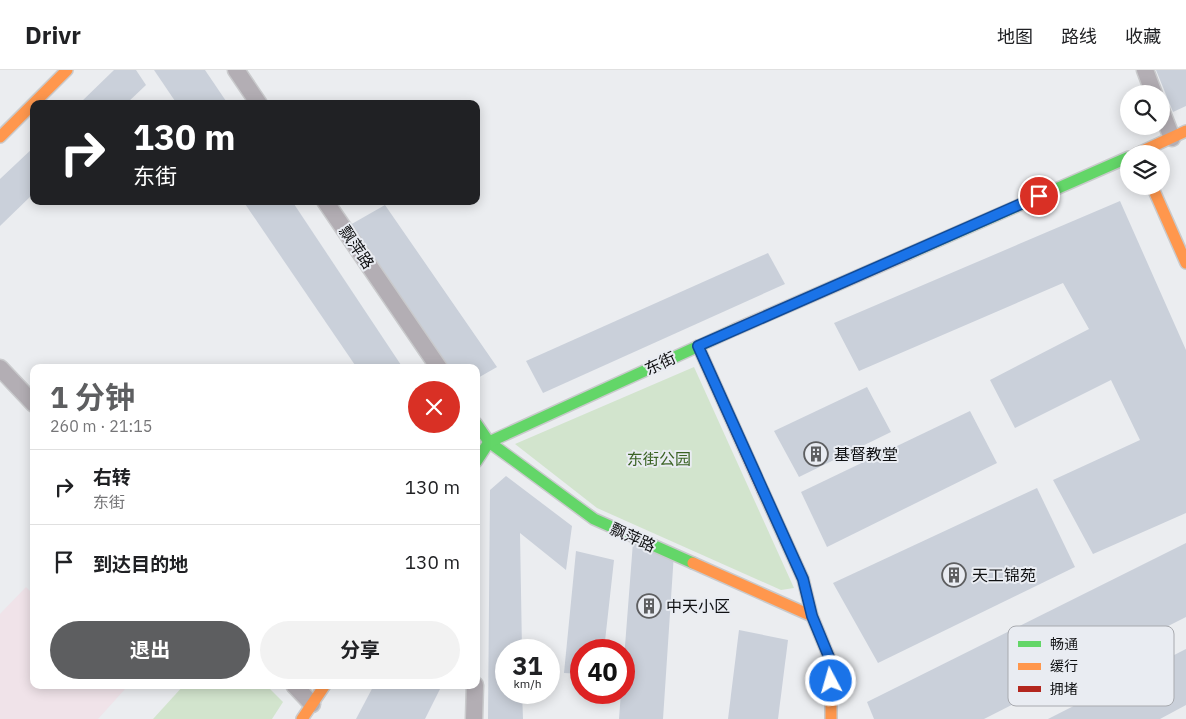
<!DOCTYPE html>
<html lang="zh">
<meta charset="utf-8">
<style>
:root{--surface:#fff;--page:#f2f2f2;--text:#202124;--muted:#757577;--line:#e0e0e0;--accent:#5d5e60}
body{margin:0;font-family:"IBM Plex Sans","Noto Sans SC",sans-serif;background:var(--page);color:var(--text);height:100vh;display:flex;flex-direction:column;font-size:19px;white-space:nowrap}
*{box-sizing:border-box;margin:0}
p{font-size:16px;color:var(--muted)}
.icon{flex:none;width:28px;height:28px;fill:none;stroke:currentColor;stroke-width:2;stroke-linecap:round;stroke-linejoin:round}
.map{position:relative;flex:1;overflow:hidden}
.drawer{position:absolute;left:30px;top:294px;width:450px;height:325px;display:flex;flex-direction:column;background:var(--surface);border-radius:10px;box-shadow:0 2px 12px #0003}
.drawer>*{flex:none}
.hud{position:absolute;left:30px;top:30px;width:450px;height:105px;border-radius:10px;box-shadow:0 2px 12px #0003;background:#202124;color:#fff;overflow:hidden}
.buttons{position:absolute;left:1120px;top:15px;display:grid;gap:10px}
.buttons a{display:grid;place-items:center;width:50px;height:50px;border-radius:50%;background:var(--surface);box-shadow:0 2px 12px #0003;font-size:25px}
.speed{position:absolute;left:495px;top:569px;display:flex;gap:10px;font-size:25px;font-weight:700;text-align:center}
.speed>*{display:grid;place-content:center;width:65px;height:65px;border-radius:50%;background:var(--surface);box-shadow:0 2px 12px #0003;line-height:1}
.speed small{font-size:12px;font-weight:400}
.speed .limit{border:8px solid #d22;background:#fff;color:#111}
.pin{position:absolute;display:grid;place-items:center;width:42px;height:42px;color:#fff;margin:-21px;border:2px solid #fff;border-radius:50%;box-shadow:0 1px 5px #0007}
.me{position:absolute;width:55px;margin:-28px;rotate:354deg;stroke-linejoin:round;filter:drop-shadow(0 0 4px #0008)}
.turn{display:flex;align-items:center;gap:18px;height:105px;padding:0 20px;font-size:22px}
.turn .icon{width:65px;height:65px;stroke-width:2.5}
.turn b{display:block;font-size:35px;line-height:42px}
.round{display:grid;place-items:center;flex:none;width:52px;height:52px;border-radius:26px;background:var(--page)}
.head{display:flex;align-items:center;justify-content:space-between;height:85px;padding:0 20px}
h1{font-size:30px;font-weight:700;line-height:38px;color:var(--accent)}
.cta{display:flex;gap:10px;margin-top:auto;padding:10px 20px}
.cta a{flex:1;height:58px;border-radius:30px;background:var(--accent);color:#fff;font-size:20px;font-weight:700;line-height:58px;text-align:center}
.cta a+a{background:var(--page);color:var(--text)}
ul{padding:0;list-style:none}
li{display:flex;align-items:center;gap:15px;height:75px;padding:0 20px;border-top:1px solid var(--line)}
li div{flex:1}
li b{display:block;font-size:19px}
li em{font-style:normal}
header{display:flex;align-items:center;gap:30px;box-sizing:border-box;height:70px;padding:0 25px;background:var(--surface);border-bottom:1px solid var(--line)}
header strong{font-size:24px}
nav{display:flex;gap:28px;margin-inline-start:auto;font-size:18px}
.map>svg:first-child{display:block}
</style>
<header>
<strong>Drivr</strong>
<nav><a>地图</a><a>路线</a><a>收藏</a></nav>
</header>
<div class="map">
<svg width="1186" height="649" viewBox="0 0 1186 649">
<rect width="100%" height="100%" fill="#ebedf0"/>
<path fill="#f0e3e9" d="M26 517 34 525V615H121L125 619 98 649H0V544Z"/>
<g fill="#d2e4cd">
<path d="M694 297 794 518 781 520 597 438 515 374Z"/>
<path d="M184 615H266L283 632 272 649H153Z"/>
</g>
<g fill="#cad0da">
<path d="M114 0H136L146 15 126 34H79Z"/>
<path d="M154 0H205L228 34H177Z"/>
<path d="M1156 0H1186V36L1173 42Z"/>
<path d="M34 77V123L0 156V109Z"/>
<path d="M243 131H292L403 298H357Z"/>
<path d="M1120 131 1186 280V443L1093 484 1053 410 1140 370 1111 310 1015 358 990 310 1089 259 1063 213 859 301 834 253Z"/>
<path d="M385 135 497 297 476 309V298H449L350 155Z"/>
<path d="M768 183 785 214 543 323 526 291Z"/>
<path d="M867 317 891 362 799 407 774 361Z"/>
<path d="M970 341 997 393 827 477 801 422Z"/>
<path d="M506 406 572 456 566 500 520 463 522 580H506V622H522L523 649H488L490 420Z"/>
<path d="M1037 418 1075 497 878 593 833 513Z"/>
<path d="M633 472 674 483 663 649H619L621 622H624V589Z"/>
<path d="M1186 473V547L984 649H874L867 632Z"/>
<path d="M576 481 614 490 604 580H581V604L564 603Z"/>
<path d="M739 560 788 570 778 649H728Z"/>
<path d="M1186 579V635L1160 649H1048Z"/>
<path d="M374 615H442L425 649H356Z"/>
</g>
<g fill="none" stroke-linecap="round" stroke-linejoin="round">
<g stroke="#c9cacc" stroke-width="19">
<g id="street">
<path d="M236 0 259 34"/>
<path d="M1145 0 1154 24"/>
<path d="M1161 40 1172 68"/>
<path d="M325 131 439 298"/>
<path d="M0 298 34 334"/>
<path d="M294 615 312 634"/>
<path d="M474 649 475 615"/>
</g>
</g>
<g stroke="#c9cacc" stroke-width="14">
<g id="fast">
<path d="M908 184 1129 87"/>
<path d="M476 353 489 372 594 449 693 493"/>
<path d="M476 392 489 372 736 259"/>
</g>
</g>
<g stroke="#c9cacc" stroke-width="14">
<g id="slow">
<path d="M0 67 67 0"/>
<path d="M1136 84 1186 61"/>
<path d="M1152 116 1186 193"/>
<path d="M736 259 908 184"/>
<path d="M763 421 803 509 812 546 831 592V649"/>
<path d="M693 493 812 546"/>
<path d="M302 649 325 615"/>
</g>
</g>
<g stroke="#c9cacc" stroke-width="14">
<path id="jam" d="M698 276 763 421"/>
</g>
<use href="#street" stroke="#b3aeb4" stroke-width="16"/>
<use href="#fast" stroke="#63d668" stroke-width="11"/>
<use href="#slow" stroke="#ff974d" stroke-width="11"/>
<use href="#jam" stroke="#b3261e" stroke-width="11"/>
</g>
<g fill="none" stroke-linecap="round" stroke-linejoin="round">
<g stroke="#114b97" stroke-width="12">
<path id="route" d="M831 611V592L812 546 803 509 698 276 1039 126"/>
</g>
<use href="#route" stroke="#1a73e8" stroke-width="9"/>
</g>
<defs>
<g id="building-ring" transform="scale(1.25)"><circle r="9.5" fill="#e9ecf2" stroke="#5d5e60" stroke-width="1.5"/><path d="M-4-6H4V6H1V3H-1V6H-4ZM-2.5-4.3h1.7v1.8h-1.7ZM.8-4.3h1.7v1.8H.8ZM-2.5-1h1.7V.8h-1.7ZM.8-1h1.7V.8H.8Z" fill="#5d5e60"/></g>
</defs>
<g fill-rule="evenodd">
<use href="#building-ring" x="816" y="384"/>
<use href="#building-ring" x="954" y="505"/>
<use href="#building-ring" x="649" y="536"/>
</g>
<g text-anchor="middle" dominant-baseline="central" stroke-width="4" stroke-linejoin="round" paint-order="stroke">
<g font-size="16" fill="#101113" stroke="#e9ecf2">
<text transform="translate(357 177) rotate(56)">飘萍路</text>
<text transform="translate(660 293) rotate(-25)">东街</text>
<text transform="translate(633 467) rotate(24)">飘萍路</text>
</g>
<g font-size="16" fill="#101113" stroke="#e9ecf2" text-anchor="start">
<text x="834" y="384">基督教堂</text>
<text x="972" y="505">天工锦苑</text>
<text x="666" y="536">中天小区</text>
</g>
<g font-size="16" fill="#3b6325" stroke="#e9ecf2">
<text x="659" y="389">东街公园</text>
</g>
</g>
<rect x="1008" y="556" width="166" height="80" rx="8" fill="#e9ecf2" stroke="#a8aaaf" stroke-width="1"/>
<rect x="1018" y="571" width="23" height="6" fill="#63d668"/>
<rect x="1018" y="593" width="23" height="7" fill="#ff974d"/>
<rect x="1018" y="616" width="23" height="6" fill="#b3261e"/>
<g font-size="14" fill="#101113">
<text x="1050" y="579">畅通</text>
<text x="1050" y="601">缓行</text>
<text x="1050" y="624">拥堵</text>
</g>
</svg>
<div class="buttons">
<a><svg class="icon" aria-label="search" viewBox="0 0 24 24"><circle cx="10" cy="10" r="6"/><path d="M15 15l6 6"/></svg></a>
<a><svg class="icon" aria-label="layers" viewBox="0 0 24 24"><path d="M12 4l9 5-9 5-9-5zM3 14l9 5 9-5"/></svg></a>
</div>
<div class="speed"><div>31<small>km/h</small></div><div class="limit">40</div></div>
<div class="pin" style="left:1039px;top:126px;background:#d93025"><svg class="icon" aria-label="arrive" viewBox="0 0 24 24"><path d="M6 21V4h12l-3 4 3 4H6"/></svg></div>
<svg class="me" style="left:831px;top:611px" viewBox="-20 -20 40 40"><circle r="17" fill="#1a73e8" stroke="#fff" stroke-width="3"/><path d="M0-11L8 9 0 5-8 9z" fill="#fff"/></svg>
<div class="hud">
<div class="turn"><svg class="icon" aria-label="right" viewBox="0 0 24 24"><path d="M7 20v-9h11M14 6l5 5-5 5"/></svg><div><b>130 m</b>东街</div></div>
</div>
<section class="drawer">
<div class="head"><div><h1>1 分钟</h1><p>260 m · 21:15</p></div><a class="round" style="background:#d93025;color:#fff"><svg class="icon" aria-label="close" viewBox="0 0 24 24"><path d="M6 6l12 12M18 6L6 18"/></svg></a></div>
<ul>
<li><svg class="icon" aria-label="right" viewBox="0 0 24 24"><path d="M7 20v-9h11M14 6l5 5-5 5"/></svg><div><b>右转</b><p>东街</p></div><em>130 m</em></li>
<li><svg class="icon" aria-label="arrive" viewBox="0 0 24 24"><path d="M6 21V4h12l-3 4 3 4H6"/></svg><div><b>到达目的地</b></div><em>130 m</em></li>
</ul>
<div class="cta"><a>退出</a><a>分享</a></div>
</section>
</div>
